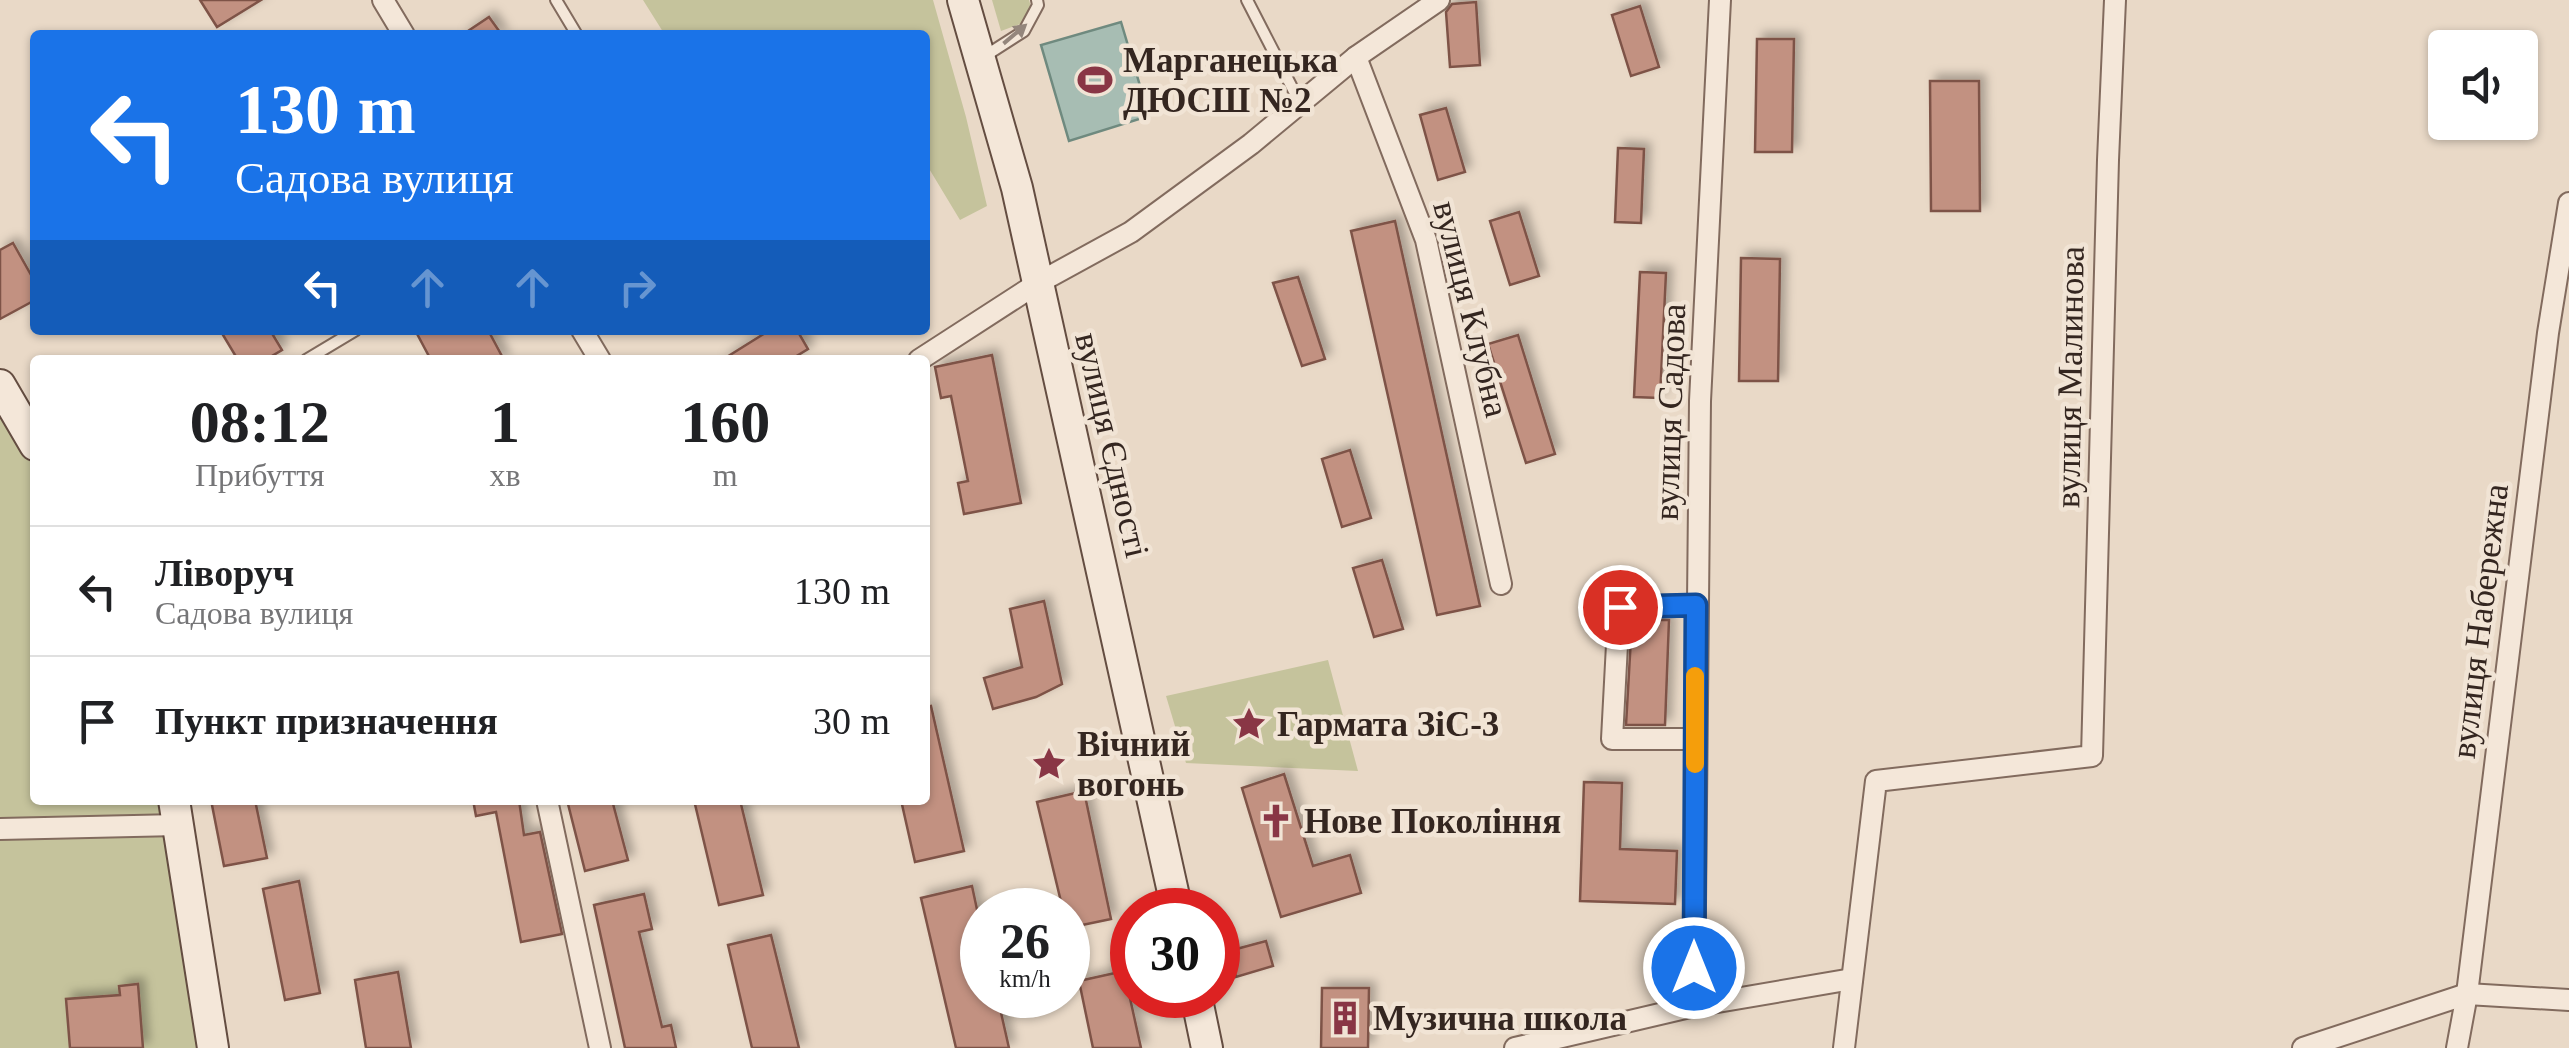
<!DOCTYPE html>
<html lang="uk">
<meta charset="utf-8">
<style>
:root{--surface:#fff;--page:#f6f6f6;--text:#202124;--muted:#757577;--line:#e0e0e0}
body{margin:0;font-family:Georgia,serif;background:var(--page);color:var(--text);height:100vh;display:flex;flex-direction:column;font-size:38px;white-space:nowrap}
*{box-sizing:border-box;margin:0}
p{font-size:32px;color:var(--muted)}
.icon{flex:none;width:55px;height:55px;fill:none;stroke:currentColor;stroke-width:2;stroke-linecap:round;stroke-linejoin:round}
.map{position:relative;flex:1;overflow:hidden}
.side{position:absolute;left:30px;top:355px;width:900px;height:450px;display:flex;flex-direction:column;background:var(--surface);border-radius:10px;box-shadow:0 2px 8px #0004}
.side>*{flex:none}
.hud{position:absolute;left:30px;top:30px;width:900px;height:305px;border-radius:10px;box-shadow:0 2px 8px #0004;background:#1a73e8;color:#fff;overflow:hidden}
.controls{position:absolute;left:2428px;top:30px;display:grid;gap:20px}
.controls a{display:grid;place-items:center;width:110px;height:110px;border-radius:10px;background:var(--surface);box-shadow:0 2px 8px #0004;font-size:50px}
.speed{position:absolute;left:960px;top:888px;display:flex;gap:20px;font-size:50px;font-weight:700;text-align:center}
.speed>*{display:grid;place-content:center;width:130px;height:130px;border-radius:50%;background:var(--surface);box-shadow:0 2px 8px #0004;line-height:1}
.speed small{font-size:25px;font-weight:400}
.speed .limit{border:15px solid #d22;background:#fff;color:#111}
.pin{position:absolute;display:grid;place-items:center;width:85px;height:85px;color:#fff;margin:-42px;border:5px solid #fff;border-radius:50%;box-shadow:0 2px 10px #0007}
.me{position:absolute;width:110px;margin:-55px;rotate:0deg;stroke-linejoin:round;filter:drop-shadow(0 0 8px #0008)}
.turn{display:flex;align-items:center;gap:35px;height:210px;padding:0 40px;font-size:45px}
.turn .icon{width:130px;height:130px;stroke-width:2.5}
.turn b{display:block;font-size:70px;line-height:85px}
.lanes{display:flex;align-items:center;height:95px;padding:0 40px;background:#0003;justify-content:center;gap:50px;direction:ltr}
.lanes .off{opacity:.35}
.eta{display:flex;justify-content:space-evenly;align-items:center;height:170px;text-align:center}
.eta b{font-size:60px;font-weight:700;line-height:70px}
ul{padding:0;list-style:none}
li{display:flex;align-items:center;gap:30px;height:130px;padding:0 40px;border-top:2px solid var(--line)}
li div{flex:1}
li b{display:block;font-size:38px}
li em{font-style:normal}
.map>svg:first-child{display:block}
</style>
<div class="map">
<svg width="2569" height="1048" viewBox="0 0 2569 1048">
<defs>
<filter id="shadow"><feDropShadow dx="6" dy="-6" stdDeviation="5" flood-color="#0004"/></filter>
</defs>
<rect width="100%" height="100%" fill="#e9d9c7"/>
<g fill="#c5c39c">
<path d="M643 0H933L966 117 987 206 960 220 925 162V35H665Z"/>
<path d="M992 0H1029L1031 7 1023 23 1001 31Z"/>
<path d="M0 385 35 445V800H174L213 1048H0Z"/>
<path d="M1328 660 1358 771 1186 763 1166 696Z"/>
</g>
<path fill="#a7bdb3" stroke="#6f8a7f" stroke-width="2.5" d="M1121 22 1149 116 1069 141 1041 45Z"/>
<g fill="#c29181" stroke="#7e5347" stroke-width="2.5" filter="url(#shadow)">
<path d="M200 0H261L217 27Z"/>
<path d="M1476 2 1480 65 1450 67 1446 12 1452 4Z"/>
<path d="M1640 6 1659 67 1631 76 1612 15Z"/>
<path d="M489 17 502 35H462Z"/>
<path d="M1757 39H1794L1792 152H1755Z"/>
<path d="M1930 81H1979L1980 211H1931Z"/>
<path d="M1446 108 1465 172 1438 180 1420 115Z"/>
<path d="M1618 148 1644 149 1641 223 1615 222Z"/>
<path d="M1519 212 1539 276 1510 285 1490 221Z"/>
<path d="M1395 221 1480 606 1437 615 1351 231Z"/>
<path d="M13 243 35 282V300L0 319V250Z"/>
<path d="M1741 258 1780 259 1778 381H1739Z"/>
<path d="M1640 272 1666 273 1660 398 1634 397Z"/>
<path d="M1298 277 1325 359 1302 366 1273 283Z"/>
<path d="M220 330H270L282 350 265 360H238Z"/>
<path d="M415 330H488L504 360H431Z"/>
<path d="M770 330H797L808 349 790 360H722Z"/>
<path d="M1518 335 1555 454 1526 463 1488 344Z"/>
<path d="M992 355 1021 503 964 514 958 483 968 481 951 396 941 398 935 367Z"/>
<path d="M1350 450 1371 518 1342 527 1322 459Z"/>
<path d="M1382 560 1403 629 1374 637 1353 568Z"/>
<path d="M1044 601 1062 684 1036 697 993 709 984 678 1022 667 1010 609Z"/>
<path d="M1632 620H1669L1665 725H1626Z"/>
<path d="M931 706 964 851 915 862 901 800H925V707Z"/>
<path d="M1284 774 1313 866 1350 855 1361 893 1281 917 1242 788Z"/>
<path d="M1584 782 1622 783 1620 849 1677 851 1675 904 1580 901Z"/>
<path d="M1084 791 1111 919 1068 928V910H1063L1037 802Z"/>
<path d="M211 800H255L267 858 224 866Z"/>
<path d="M473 800H519L524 835 540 832 562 934 521 942 496 812 476 816Z"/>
<path d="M567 800H612L628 860 585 871Z"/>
<path d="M694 800H740L763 895 719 905Z"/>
<path d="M299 881 320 993 285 1000 263 889Z"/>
<path d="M972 886 982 933V995H997L1009 1048H956L921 898Z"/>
<path d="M644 894 652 929 639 932 662 1027 671 1025 676 1048H625L594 905Z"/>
<path d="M771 935 799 1048H752L728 945Z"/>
<path d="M1266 941 1273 966 1236 977 1229 951Z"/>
<path d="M1124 971 1141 1048H1093L1079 981Z"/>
<path d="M398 972 411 1048H366L355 980Z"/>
<path d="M138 984 143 1048H70L66 999 120 995 119 986Z"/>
<path d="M1322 988H1369L1368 1048H1321Z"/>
</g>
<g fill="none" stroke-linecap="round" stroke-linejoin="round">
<g stroke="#826b5e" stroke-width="14">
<g id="lane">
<path d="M556 0 577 35"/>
<path d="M1247 0 1300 103"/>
<path d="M985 56 1024 31 1038 5 1037 0"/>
<path d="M306 360 356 330"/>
</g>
</g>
<g stroke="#826b5e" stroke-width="24">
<g id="street">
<path d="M383 0 404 35"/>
<path d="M1356 57 1426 240 1501 584"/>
<path d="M582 330 600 360"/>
<path d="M919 360 1038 283 1131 232 1251 144 1356 57 1439 0"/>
<path d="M1695 739H1612L1619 607 1696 605"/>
<path d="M547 800 600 1048"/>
<path d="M0 829 178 825"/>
<path d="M1694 1006 1700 401 1720 0"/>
<path d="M1515 1048 1694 1006 1852 979"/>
<path d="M1844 1048 1876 781 2092 756 2108 160 2115 0"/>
<path d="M2303 1048 2467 994 2569 1000"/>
<path d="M2457 1048 2467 994 2548 333 2569 203"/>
</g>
</g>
<g stroke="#644d41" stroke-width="34">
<g id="secondary">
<path d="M963 0 1017 188 1177 910"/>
<path d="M0 385 35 445"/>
<path d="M174 800 213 1048"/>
<path d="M1196 995 1207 1048"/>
</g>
</g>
<use href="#lane" stroke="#f4e7d9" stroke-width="10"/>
<use href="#street" stroke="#f4e7d9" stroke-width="20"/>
<use href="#secondary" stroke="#f4e7d9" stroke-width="30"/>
</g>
<defs><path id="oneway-solid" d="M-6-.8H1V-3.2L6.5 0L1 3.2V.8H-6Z" transform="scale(2.5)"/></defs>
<use fill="#94867c" href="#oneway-solid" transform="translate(1015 34) rotate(-40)"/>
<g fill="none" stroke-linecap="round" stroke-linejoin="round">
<g stroke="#114b97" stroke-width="25">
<path id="route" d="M1620 607 1696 605 1694 968"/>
</g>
<use href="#route" stroke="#1a73e8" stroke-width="18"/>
<path stroke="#f59e0b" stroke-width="18" d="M1695 764V676"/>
</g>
<defs>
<g id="stadium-bare" transform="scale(2.7)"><path d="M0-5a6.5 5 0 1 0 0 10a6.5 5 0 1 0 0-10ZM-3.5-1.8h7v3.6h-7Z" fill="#893645" stroke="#f1e4d5" stroke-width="2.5" paint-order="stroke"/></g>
<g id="sight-bare" transform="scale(2.7)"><path d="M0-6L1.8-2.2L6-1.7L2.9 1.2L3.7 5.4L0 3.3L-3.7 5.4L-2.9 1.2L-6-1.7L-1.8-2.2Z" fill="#893645" stroke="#f1e4d5" stroke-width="2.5" paint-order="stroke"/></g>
<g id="church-bare" transform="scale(2.7)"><path d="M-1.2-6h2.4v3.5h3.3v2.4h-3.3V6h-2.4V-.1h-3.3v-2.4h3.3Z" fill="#893645" stroke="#f1e4d5" stroke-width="2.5" paint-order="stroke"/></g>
<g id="building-bare" transform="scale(2.7)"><path d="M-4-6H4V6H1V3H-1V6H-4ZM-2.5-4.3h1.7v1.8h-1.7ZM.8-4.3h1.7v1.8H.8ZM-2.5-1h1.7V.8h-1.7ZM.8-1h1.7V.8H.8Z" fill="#893645" stroke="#f1e4d5" stroke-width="2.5" paint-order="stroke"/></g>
</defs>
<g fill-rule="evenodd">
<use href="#stadium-bare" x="1095" y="80"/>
<use href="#sight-bare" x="1249" y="724"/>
<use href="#sight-bare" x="1049" y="764"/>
<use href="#church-bare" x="1276" y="821"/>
<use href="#building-bare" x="1345" y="1018"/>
</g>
<g text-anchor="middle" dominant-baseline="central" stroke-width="9" stroke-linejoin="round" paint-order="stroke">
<g font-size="35" font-weight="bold" fill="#342620" stroke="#f1e4d5" text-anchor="start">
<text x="1123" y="60">Марганецька<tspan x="1123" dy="40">ДЮСШ №2</tspan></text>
<text x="1277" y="724">Гармата ЗіС-3</text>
<text x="1077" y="744">Вічний<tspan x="1077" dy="40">вогонь</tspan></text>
<text x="1304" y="821">Нове Покоління</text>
<text x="1373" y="1018">Музична школа</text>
</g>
<g font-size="35" fill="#342620" stroke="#f1e4d5">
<text transform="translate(1471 309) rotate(76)">вулиця Клубна</text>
<text transform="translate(2070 377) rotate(-89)">вулиця Малинова</text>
<text transform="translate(1670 412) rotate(-88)">вулиця Садова</text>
<text transform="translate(1112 445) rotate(77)">вулиця Єдності</text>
<text transform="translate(2480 621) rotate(-83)">вулиця Набережна</text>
</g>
</g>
</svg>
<div class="controls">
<a><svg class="icon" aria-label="sound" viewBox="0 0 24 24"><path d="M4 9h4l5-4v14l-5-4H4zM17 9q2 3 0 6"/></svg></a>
</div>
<div class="speed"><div>26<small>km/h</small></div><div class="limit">30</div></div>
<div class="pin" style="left:1620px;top:607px;background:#d93025"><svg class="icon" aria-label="arrive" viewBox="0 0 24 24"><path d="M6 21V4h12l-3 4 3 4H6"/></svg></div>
<svg class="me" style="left:1694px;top:968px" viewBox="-20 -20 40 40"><circle r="17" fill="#1a73e8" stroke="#fff" stroke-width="3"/><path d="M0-11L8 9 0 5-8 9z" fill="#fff"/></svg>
<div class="hud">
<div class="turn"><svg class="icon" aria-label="left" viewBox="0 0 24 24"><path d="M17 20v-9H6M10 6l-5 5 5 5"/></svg><div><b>130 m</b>Садова вулиця</div></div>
<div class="lanes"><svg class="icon" aria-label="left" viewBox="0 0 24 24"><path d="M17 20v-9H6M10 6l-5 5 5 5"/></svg><svg class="icon off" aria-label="ahead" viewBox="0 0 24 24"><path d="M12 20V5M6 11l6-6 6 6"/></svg><svg class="icon off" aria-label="ahead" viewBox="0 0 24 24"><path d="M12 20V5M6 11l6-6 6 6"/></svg><svg class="icon off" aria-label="right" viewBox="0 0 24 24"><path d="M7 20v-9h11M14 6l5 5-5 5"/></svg></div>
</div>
<section class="side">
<div class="eta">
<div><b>08:12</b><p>Прибуття</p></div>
<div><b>1</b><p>хв</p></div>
<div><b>160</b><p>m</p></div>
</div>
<ul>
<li><svg class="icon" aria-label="left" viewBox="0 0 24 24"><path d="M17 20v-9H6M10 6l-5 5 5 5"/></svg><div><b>Ліворуч</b><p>Садова вулиця</p></div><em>130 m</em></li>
<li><svg class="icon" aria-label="arrive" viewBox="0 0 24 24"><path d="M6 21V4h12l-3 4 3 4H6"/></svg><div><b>Пункт призначення</b></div><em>30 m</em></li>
</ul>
</section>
</div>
